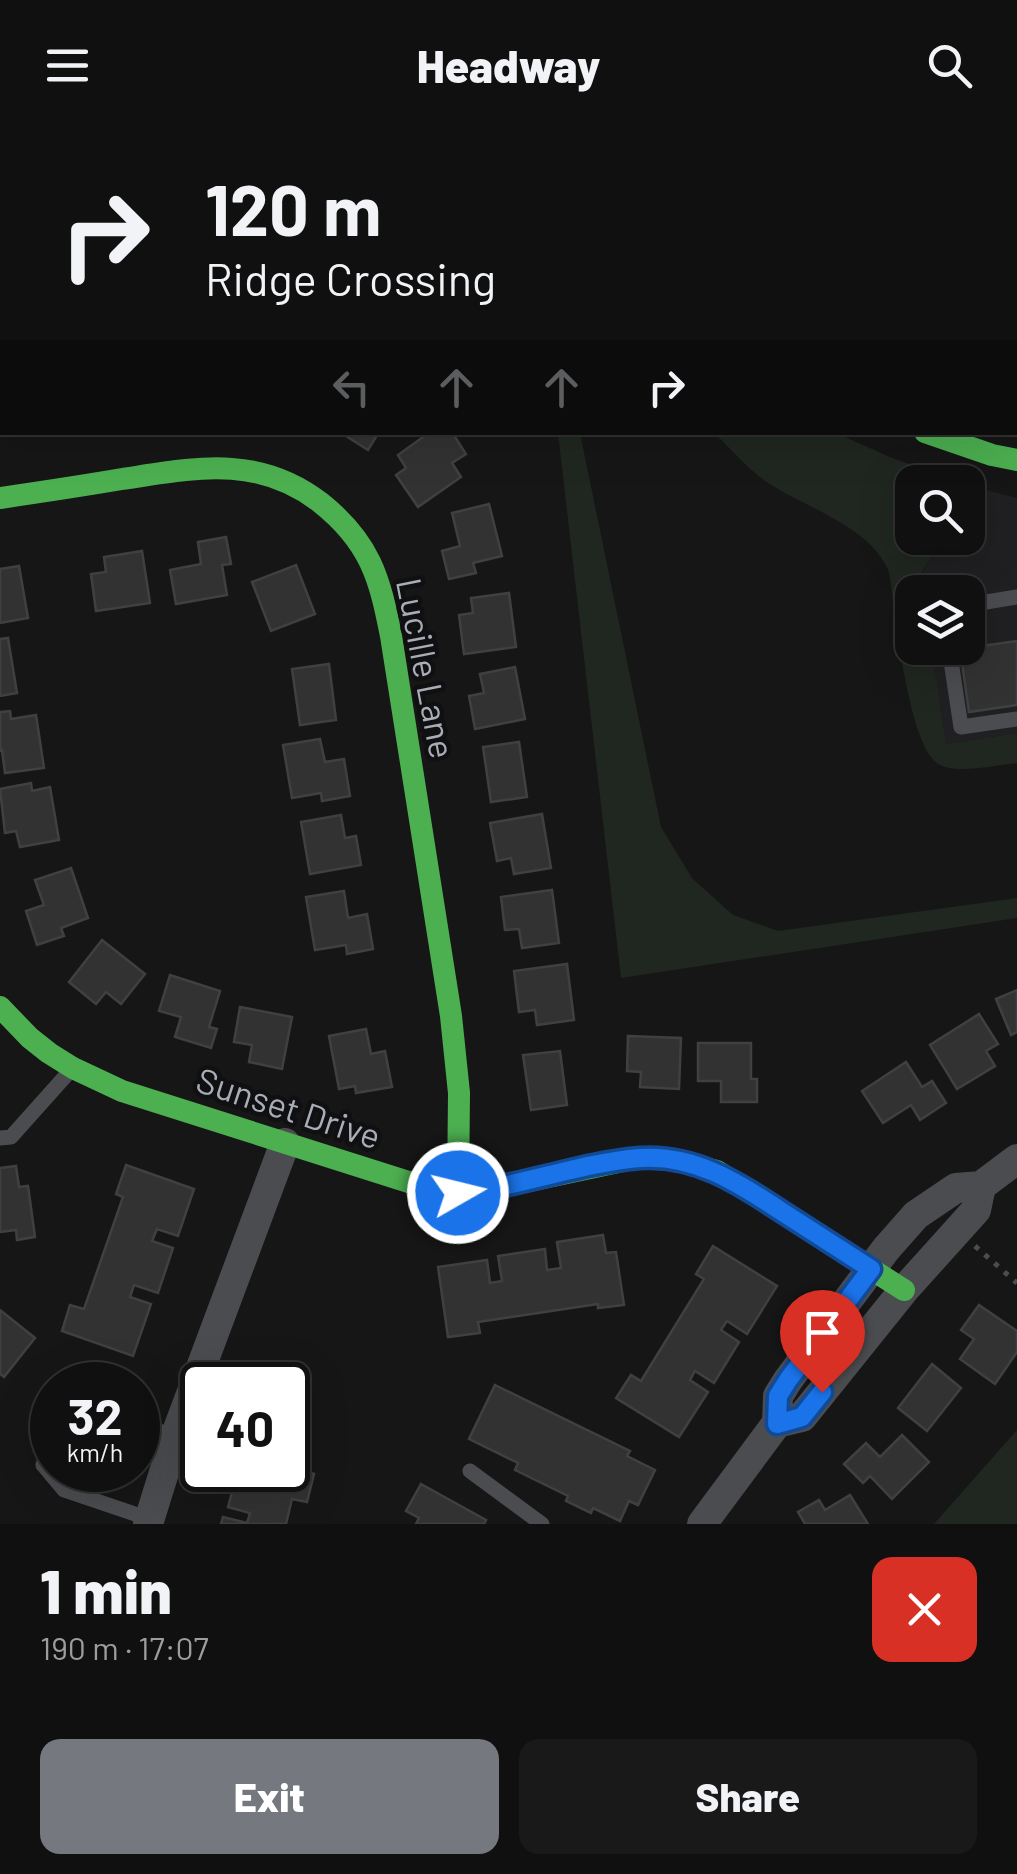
<!DOCTYPE html>
<meta charset="utf-8">
<style>
:root{--surface:#101010;--page:#191919;--text:#f1f3f6;--muted:#9c9d9f;--line:#303030;--accent:#75787e}
body{margin:0;font-family:Barlow,sans-serif;background:var(--page);color:var(--text);height:100vh;display:flex;flex-direction:column;font-size:38px;white-space:nowrap}
*{box-sizing:border-box;margin:0}
p{font-size:32px;color:var(--muted)}
.icon{flex:none;width:55px;height:55px;fill:none;stroke:currentColor;stroke-width:2;stroke-linecap:round;stroke-linejoin:round}
.map{position:relative;height:1394px;overflow:hidden}
.details{display:flex;flex-direction:column;background:var(--surface);flex:1}
.details>*{flex:none}
.banner{position:absolute;left:0px;top:0px;width:1018px;height:305px;box-shadow:0 10px 40px #0002,0 0 0 2px var(--line);background:#101010;color:var(--text);overflow:hidden}
.buttons{position:absolute;left:895px;top:335px;display:grid;gap:20px}
.buttons a{display:grid;place-items:center;width:90px;height:90px;border-radius:20px;background:var(--surface);box-shadow:0 10px 40px #0002,0 0 0 2px var(--line);font-size:50px}
.speed{position:absolute;left:30px;top:1232px;display:flex;gap:20px;font-size:50px;font-weight:700;text-align:center}
.speed>*{display:grid;place-content:center;width:130px;height:130px;border-radius:50%;background:var(--surface);box-shadow:0 10px 40px #0002,0 0 0 2px var(--line);line-height:1}
.speed small{font-size:25px;font-weight:400}
.speed .limit{border:5px solid #111;border-radius:15px;background:#fff;color:#111}
.pin{position:absolute;display:grid;place-items:center;width:85px;height:85px;color:#fff;margin:-102px -42px;border-radius:50% 50% 50% 0;rotate:-45deg;box-shadow:0 0 10px #0007}
.pin .icon{rotate:45deg}
.me{position:absolute;width:110px;margin:-55px;rotate:82deg;stroke-linejoin:round;filter:drop-shadow(0 0 8px #0008)}
.turn{display:flex;align-items:center;gap:35px;height:210px;padding:0 40px;font-size:45px}
.turn .icon{width:130px;height:130px;stroke-width:2.5}
.turn b{display:block;font-size:70px;line-height:85px}
.lanes{display:flex;align-items:center;height:95px;padding:0 40px;background:#0003;justify-content:center;gap:50px;direction:ltr}
.lanes .off{opacity:.35}
.round{display:grid;place-items:center;flex:none;width:105px;height:105px;border-radius:20px;background:var(--page)}
.headline{display:flex;align-items:center;justify-content:space-between;height:170px;padding:0 40px}
h1{font-size:60px;font-weight:800;line-height:75px}
.primary-button{display:flex;gap:20px;margin-top:auto;padding:20px 40px}
.primary-button a{flex:1;height:115px;border-radius:20px;background:var(--accent);color:#fff;font-size:40px;font-weight:800;line-height:115px;text-align:center}
.primary-button a+a{background:var(--page);color:var(--text)}
header{display:flex;justify-content:space-between;align-items:center;height:130px;padding:0 40px;background:var(--surface);font-size:45px;font-weight:800}
.map>svg:first-child{display:block}
</style>
<header><svg class="icon" aria-label="menu" viewBox="0 0 24 24"><path d="M4 6h16M4 12h16M4 18h16"/></svg>Headway<svg class="icon" aria-label="search" viewBox="0 0 24 24"><circle cx="10" cy="10" r="6"/><path d="M15 15l6 6"/></svg></header>
<div class="map">
<svg width="1017" height="1394" viewBox="0 0 1017 1394">
<rect width="100%" height="100%" fill="#161616"/>
<g fill="#202022">
<path d="M902 0H1017V292H1015V2H883Z"/>
<path d="M975 357 1017 368V603L946 614 932 518H968V462H924L921 445 943 408H968V368Z"/>
</g>
<g fill="#202620">
<path d="M558 303H580L661 697 692 748 733 785 778 801 1017 768V788L621 848Z"/>
<path d="M714 303H836L890 327 960 352H912V408H943L921 444 924 462H912V518H932L946 614 1017 603V633C997 635 957 644 940 635 908 620 895 479 889 442 871 396 805 378 765 351 747 338 730 318 714 303Z"/>
<path d="M1017 1300V1394H934Z"/>
</g>
<g fill="#323233" stroke="#3e4042" stroke-width="2.5">
<path d="M348 302H379L368 320 346 306Z"/>
<path d="M430 302H452L466 324 452 333 461 347 418 377 396 345 406 338 398 325Z"/>
<path d="M489 374 502 426 473 433 476 443 449 449 442 421 460 416 452 383Z"/>
<path d="M226 407 231 434 222 435 227 465 176 474 170 440 201 434 198 412Z"/>
<path d="M142 421 150 473 96 481 91 444 106 442 104 427Z"/>
<path d="M296 435 315 484 271 501 252 452Z"/>
<path d="M19 436 28 488 0 493V439Z"/>
<path d="M509 463 516 517 464 524 459 485 473 483 471 468Z"/>
<path d="M8 508 17 563 0 566V509Z"/>
<path d="M1017 511V575L969 582 960 519Z"/>
<path d="M329 534 336 590 300 595 292 539Z"/>
<path d="M515 537 525 589 475 599 469 566 484 563 480 544Z"/>
<path d="M10 581 11 589 36 585 44 638 5 643 2 620 0 621V582Z"/>
<path d="M320 609 325 632 344 629 350 666 322 671 321 663 292 668 283 615Z"/>
<path d="M519 612 527 667 491 672 483 617Z"/>
<path d="M31 653 32 661 50 657 59 710 20 717 16 701 5 703 0 659Z"/>
<path d="M542 684 551 738 514 744 511 728 497 731 490 693Z"/>
<path d="M341 685 345 708 356 706 361 735 310 744 301 692Z"/>
<path d="M71 738 88 788 61 798 64 806 37 815 26 781 44 775 35 750Z"/>
<path d="M552 760 559 813 522 818 519 799 505 800 501 767Z"/>
<path d="M344 761 348 788 367 784 373 819 347 824 346 815 315 820 306 767Z"/>
<path d="M102 810 145 844 121 874 106 862 96 874 69 852Z"/>
<path d="M567 834 574 890 537 895 535 880 519 882 514 841Z"/>
<path d="M170 845 220 861 209 897 217 899 211 918 175 907 181 887 159 881Z"/>
<path d="M1017 860V902L1011 905 996 869Z"/>
<path d="M240 877 292 887 282 939 249 932 252 915 234 912Z"/>
<path d="M979 884 998 914 986 921 995 936 957 959 930 915Z"/>
<path d="M366 899 371 924 385 921 392 957 356 963 355 956 339 959 329 906Z"/>
<path d="M628 906 681 908 679 959 640 957 641 942 627 941Z"/>
<path d="M698 913H751V949H757V972H721V951H698Z"/>
<path d="M560 921 567 975 531 980 523 925Z"/>
<path d="M906 932 922 957 932 951 946 973 920 990 911 975 883 993 862 961Z"/>
<path d="M126 1035 194 1059 178 1106 157 1099 152 1111 173 1118 158 1163 134 1155 130 1167 151 1174 133 1226 62 1201 70 1175 84 1179 123 1067 116 1064Z"/>
<path d="M16 1036 19 1057 28 1056 35 1107 17 1110 16 1100 0 1102V1038Z"/>
<path d="M603 1105 606 1123 616 1122 624 1175 598 1178V1174L478 1192 480 1203 448 1207 438 1137 487 1130 490 1153 502 1151 498 1126 545 1119 547 1140 561 1138 557 1112Z"/>
<path d="M713 1116 777 1156 747 1204 727 1191 721 1200 739 1212 714 1253 695 1241 690 1250 708 1262 679 1307 616 1268 631 1245 641 1251 704 1149 696 1144Z"/>
<path d="M979 1175 1017 1201V1222L995 1254 960 1229 974 1209 961 1200Z"/>
<path d="M0 1180 35 1208 4 1247 0 1244Z"/>
<path d="M932 1234 961 1258 927 1301 898 1278Z"/>
<path d="M495 1255 630 1321 627 1326 655 1340 638 1375 629 1371 620 1391 593 1378 591 1383 566 1371 568 1366 515 1340 518 1333 469 1309Z"/>
<path d="M902 1305 929 1332 892 1369 870 1346 863 1353 844 1334 866 1313 880 1327Z"/>
<path d="M288 1337 314 1344 307 1372 292 1369 286 1394H221L223 1387 247 1393 250 1383 228 1377 238 1340H288Z"/>
<path d="M421 1354 486 1390 484 1394H416L419 1388 406 1381Z"/>
<path d="M850 1365 868 1394H805L798 1382 819 1370 825 1380Z"/>
</g>
<g fill="none" stroke-linecap="round" stroke-linejoin="round">
<path stroke="#4c4d50" stroke-width="5" stroke-dasharray="5 8" stroke-linecap="butt" d="M975 1116 1017 1153"/>
<g stroke="#4a4c4f" stroke-width="15">
<path d="M968 475 1017 467"/>
<path d="M949 518 961 597 1017 589"/>
<path d="M0 1008 11 1007 70 941"/>
<path d="M138 1293 175 1307"/>
<path d="M52 1309 43 1335 64 1360 150 1389"/>
<path d="M470 1341 542 1394"/>
</g>
<g stroke="#4a4c4f" stroke-width="30">
<path d="M777 1293 802 1287 904 1160 976 1080 981 1056"/>
<path d="M148 1394 175 1307 285 1013"/>
<path d="M702 1394 777 1293 778 1266 788 1250 886 1119 916 1085 956 1058 981 1056 1017 1029"/>
</g>
<g stroke="#4caf50" stroke-width="22">
<path d="M0 124 2 123"/>
<path d="M925 302 992 325 1017 330"/>
<path d="M0 368C41 362 81 356 122 349 195 338 258 324 321 373 341 389 359 409 370 432 381 455 386 481 391 506L451 886 459 963 458 1063"/>
<path d="M0 877 30 908 49 923 73 938 122 961 418 1055 458 1063 482 1061 637 1028 677 1030 717 1041 904 1160"/>
</g>
</g>
<g fill="none" stroke-linecap="round" stroke-linejoin="round">
<g stroke="#114b97" stroke-width="25">
<path id="route" d="M458 1063C520 1057 579 1033 640 1028 697 1024 741 1055 787 1085 815 1103 843 1121 871 1139L788 1250 778 1266 777 1294 802 1287 822 1262"/>
</g>
<use href="#route" stroke="#1a73e8" stroke-width="18"/>
</g>
<g text-anchor="middle" dominant-baseline="central" stroke-width="9" stroke-linejoin="round" paint-order="stroke">
<g font-size="35" fill="#a8adb6" stroke="#101012">
<text transform="translate(427 538) rotate(79)">Lucille Lane</text>
<text transform="translate(289 977) rotate(18)">Sunset Drive</text>
</g>
</g>
</svg>
<div class="buttons">
<a><svg class="icon" aria-label="search" viewBox="0 0 24 24"><circle cx="10" cy="10" r="6"/><path d="M15 15l6 6"/></svg></a>
<a><svg class="icon" aria-label="layers" viewBox="0 0 24 24"><path d="M12 4l9 5-9 5-9-5zM3 14l9 5 9-5"/></svg></a>
</div>
<div class="speed"><div>32<small>km/h</small></div><div class="limit">40</div></div>
<div class="pin" style="left:822px;top:1262px;background:#d93025"><svg class="icon" aria-label="arrive" viewBox="0 0 24 24"><path d="M6 21V4h12l-3 4 3 4H6"/></svg></div>
<svg class="me" style="left:458px;top:1063px" viewBox="-20 -20 40 40"><circle r="17" fill="#1a73e8" stroke="#fff" stroke-width="3"/><path d="M0-11L8 9 0 5-8 9z" fill="#fff"/></svg>
<div class="banner">
<div class="turn"><svg class="icon" aria-label="right" viewBox="0 0 24 24"><path d="M7 20v-9h11M14 6l5 5-5 5"/></svg><div><b>120 m</b>Ridge Crossing</div></div>
<div class="lanes"><svg class="icon off" aria-label="left" viewBox="0 0 24 24"><path d="M17 20v-9H6M10 6l-5 5 5 5"/></svg><svg class="icon off" aria-label="ahead" viewBox="0 0 24 24"><path d="M12 20V5M6 11l6-6 6 6"/></svg><svg class="icon off" aria-label="ahead" viewBox="0 0 24 24"><path d="M12 20V5M6 11l6-6 6 6"/></svg><svg class="icon" aria-label="right" viewBox="0 0 24 24"><path d="M7 20v-9h11M14 6l5 5-5 5"/></svg></div>
</div>
</div>
<section class="details">
<div class="headline"><div><h1>1 min</h1><p>190 m · 17:07</p></div><a class="round" style="background:#d93025;color:#fff"><svg class="icon" aria-label="close" viewBox="0 0 24 24"><path d="M6 6l12 12M18 6L6 18"/></svg></a></div>
<div class="primary-button"><a>Exit</a><a>Share</a></div>
</section>
